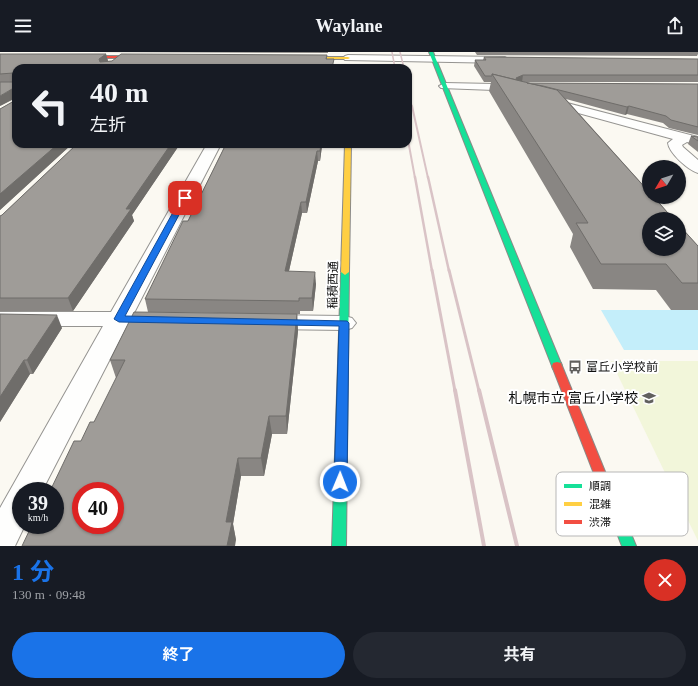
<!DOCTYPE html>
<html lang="ja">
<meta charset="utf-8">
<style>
:root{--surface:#171b24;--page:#242831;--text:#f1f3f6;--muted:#9ea1a6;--accent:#1a73e8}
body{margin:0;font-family:"Times New Roman","Noto Sans JP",serif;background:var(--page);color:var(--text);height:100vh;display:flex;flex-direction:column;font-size:15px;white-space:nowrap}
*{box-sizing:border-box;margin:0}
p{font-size:13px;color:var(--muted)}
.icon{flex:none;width:22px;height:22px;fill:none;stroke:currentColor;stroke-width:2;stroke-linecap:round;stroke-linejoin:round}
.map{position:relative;height:494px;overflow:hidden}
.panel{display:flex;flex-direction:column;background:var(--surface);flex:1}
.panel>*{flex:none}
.banner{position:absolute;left:12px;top:12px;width:400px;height:84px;border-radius:12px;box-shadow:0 1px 3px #0004;background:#171b24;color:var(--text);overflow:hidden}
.needle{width:26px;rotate:231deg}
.fabs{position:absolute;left:642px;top:108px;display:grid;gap:8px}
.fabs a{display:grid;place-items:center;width:44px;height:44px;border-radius:50%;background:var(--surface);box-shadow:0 1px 3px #0004;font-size:20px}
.speed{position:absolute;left:12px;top:430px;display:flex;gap:8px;font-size:20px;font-weight:700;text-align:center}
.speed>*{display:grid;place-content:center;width:52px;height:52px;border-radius:50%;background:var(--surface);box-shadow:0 1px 3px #0004;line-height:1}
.speed small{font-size:10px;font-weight:400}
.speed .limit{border:6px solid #d22;background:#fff;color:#111}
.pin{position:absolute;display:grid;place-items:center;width:34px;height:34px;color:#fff;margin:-17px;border-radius:8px;box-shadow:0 2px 6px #0006}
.me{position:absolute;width:44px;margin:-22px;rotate:1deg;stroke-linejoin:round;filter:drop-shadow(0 0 3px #0008)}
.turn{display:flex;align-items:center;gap:14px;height:84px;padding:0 12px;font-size:18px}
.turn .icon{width:52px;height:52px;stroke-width:2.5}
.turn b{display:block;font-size:28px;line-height:34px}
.round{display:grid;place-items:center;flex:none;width:42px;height:42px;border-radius:21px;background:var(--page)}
.headline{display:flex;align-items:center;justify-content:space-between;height:68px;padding:0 12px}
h1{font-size:24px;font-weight:700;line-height:30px;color:var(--accent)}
.primary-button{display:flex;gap:8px;margin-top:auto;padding:8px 12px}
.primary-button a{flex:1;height:46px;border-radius:24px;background:var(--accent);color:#fff;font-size:16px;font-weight:700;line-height:46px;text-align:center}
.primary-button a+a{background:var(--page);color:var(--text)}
header{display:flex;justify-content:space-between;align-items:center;height:52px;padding:0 12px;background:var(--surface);font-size:18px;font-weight:700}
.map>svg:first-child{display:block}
</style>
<header><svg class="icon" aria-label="menu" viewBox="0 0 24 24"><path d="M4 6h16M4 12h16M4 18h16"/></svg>Waylane<svg class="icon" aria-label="share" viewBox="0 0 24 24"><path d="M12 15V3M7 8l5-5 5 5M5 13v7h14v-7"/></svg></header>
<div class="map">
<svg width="698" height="494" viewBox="0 0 698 494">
<rect width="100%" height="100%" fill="#fbf9f2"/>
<path fill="#f2f6da" d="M611 309H698V489Z"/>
<path fill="#c4eefa" d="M601 258H698V298H624Z"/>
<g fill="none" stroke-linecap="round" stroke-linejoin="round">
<g stroke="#959491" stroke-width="2">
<g id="street">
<path d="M348 3 505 5 510 8 505 11 345 8 343 6 345 4Z"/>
<path d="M445 31 494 32 698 85V93L687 90 682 93 683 95 698 108V121C688 118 669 101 668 91L673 87 494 38 441 36 439 34Z"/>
<path d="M207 92H221L134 261 139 262 143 267 139 272 127 274 42 439H21V473H25L15 494H0V456L103 274H0V260H111Z"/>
<path d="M267 263 344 264 352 266 356 271 352 276 344 278 267 277 259 275 255 270 259 265Z"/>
</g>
</g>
<g stroke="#8b8a87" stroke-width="2">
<g id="fast">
<path d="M429 0H433L562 314 561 317H553L552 314Z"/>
<path d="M345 217 349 220 346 494H332L341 220Z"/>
<path d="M604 426 609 428 610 432 636 494H622L598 432 599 428Z"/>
</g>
</g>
<g stroke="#8b8a87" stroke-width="2">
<g id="slow">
<path d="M297 5H348L350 6 348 7H296Z"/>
<path d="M345 92H351L349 220 345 223 341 220Z"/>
</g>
</g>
<g stroke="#8b8a87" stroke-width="2">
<g id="jam">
<path d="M77 4H147L149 5 147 6H76Z"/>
<path d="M557 310 561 311 562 314 610 432 609 436 604 438 599 436 598 432 552 314 553 311Z"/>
</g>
</g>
<use href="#street" fill="#fefefd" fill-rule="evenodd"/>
<use href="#fast" fill="#16e098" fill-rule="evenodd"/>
<use href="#slow" fill="#ffcf43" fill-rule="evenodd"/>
<use href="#jam" fill="#f24e42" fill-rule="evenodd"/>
<g stroke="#d9c3c6" stroke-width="1.5">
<path d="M392 0 395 16"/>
<path d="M400 0 404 16"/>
<path d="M408 36 412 55"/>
</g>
<g stroke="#d9c3c6" stroke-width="2">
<path d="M412 54 428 126"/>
<path d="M408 88 415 126"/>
</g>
<g stroke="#d9c3c6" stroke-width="2.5">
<path d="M415 125 432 219"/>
<path d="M428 125 449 219"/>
</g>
<g stroke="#d9c3c6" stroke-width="3">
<path d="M432 218 455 339"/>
<path d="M449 218 479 339"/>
</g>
<g stroke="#d9c3c6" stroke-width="4">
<path d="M455 338 484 494"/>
<path d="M479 338 517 494"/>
</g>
</g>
<g fill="#898683">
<path d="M87 0H328V1Z"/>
<path d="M475 0H698V2L697 4 477 3Z"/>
<path d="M0 2H106L108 9 327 3V7L16 92H72L0 158V57L14 49V47L0 54 14 30H0Z"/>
<path d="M484 5 698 7V30H522L527 31 698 32V83L669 76 663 71 627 62 625 63 566 47 698 194V258H671L656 238 593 237 570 195 573 182 489 39 491 30H484L474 14 475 8H483Z"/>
<path d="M691 84 698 85V100L688 92Z"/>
<path d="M77 92H188L186 95H178L132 163 134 169 73 259H0V164L2 163Z"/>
<path d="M226 92H324V94H322L320 109H318L307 161H302L289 219 316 232 313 259H300V262L148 260 145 247 188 169Z"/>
<path d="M0 262 62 276 33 322H30L0 370Z"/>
<path d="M297 262 298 279 287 382H272L264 424H241L233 472 236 488 51 437 94 370 117 326H116L110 308Z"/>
</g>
<g fill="#6f6d6a">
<path d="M106 2 108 9 101 15 99 7Z"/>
<path d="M523 23 522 30 517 32 516 26Z"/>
<path d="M12 37 15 46 0 54V44Z"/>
<path d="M629 54 627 62 625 63 627 55Z"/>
<path d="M58 92H72L0 158V142Z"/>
<path d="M171 92H177L178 95 132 163 134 169 73 259 68 246 126 157Z"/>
<path d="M321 92H322V94L320 109V99Z"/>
<path d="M317 99 318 109 307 161 306 150Z"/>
<path d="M301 150 302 161 286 232 285 219Z"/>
<path d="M315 220 316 232 313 259 312 246Z"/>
<path d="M297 262 298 279 287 382 286 364Z"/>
<path d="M57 263 62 276 33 322 27 308Z"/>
<path d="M24 308 30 322 0 370V345Z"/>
<path d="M269 364 272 382 264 424 261 406Z"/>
<path d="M238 406 241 424 233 472 236 488 235 494H227L226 470Z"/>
</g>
<g fill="#9f9c98" stroke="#6f6d6a" fill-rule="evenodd">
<path d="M0 2H106L99 7 100 10 112 9 121 2 327 3 326 7H334L332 16H16V92H58L0 142V57L14 49V37H12L0 44V30H13L15 29 13 21 0 22Z"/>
<path d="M484 5 698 7V23H523L516 26 517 28 492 22V24H485L475 8H486Z"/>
<path d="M492 22 557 38 649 140V145H654L673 167H649V197H679V173L698 194V231H682L666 212H601L576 171H588Z"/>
<path d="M527 31 698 32V75L671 68 666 64 629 54 627 55 543 34Z"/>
<path d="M691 84 698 85V89Z"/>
<path d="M77 92H171L126 157H131L68 246H0V164L2 163Z"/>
<path d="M226 92H321L320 99H317L306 150H301L285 219 315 220 312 246H299V249L145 247 183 169H188Z"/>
<path d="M134 260 297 262 286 364H269L261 406H238L226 470H232L227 494H22L32 473H55V439H48L49 437H51L74 389H81L90 370H94L125 308H110ZM81 439H115V473H81Z"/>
<path d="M0 262 57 263 27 308H24L0 345Z"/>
</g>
<path fill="#1a73e8" stroke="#114b97" d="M182 144 188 146 125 264 347 269 349 271 347 430 345 434 340 436 336 434 334 430 339 274 119 270 114 267Z"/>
<defs>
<g id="bus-bare" transform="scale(1.08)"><path d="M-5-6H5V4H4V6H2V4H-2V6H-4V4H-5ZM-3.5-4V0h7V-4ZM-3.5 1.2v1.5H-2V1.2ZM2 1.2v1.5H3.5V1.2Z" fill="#61605e" stroke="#fff" stroke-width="2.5" paint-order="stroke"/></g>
<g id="school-bare" transform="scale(1.08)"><path d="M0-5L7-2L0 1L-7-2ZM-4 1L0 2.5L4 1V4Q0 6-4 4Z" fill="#61605e" stroke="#fff" stroke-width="2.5" paint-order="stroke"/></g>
</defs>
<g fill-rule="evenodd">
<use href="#bus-bare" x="575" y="315"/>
<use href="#school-bare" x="649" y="346"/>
</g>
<g text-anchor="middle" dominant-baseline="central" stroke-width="4" stroke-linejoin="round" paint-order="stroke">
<g font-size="12" fill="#0e0e0e" stroke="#fff">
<text transform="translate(333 233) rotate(-89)">稲積西通</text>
</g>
<g font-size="12" fill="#0e0e0e" stroke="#fff" text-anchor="start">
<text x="586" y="315">富丘小学校前</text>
</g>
<g font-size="14" fill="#0e0e0e" stroke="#fff" text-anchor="end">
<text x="638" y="346">札幌市立 富丘小学校</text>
</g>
</g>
<rect x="556" y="420" width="132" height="64" rx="6" fill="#fff" stroke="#b7b7b7" stroke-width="1"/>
<rect x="564" y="432" width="18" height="4" fill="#16e098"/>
<rect x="564" y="450" width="18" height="4" fill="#ffcf43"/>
<rect x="564" y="468" width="18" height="4" fill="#f24e42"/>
<g font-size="11" fill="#0e0e0e">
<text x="589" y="438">順調</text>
<text x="589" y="456">混雑</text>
<text x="589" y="474">渋滞</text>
</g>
</svg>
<div class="fabs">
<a><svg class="needle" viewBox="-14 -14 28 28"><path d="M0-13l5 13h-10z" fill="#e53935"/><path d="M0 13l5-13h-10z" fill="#9ea1a6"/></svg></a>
<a><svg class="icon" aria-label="layers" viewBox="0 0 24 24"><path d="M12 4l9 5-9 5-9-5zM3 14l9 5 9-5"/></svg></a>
</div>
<div class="speed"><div>39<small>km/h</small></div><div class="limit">40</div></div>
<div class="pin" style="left:185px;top:146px;background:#d93025"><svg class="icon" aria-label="arrive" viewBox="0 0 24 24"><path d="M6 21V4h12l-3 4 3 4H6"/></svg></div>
<svg class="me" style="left:340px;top:430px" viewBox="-20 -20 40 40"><circle r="17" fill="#1a73e8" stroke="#fff" stroke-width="3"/><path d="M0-11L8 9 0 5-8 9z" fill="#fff"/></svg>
<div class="banner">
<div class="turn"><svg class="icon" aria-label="left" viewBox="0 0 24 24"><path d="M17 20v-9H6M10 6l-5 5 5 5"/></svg><div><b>40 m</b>左折</div></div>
</div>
</div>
<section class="panel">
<div class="headline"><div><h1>1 分</h1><p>130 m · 09:48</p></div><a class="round" style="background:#d93025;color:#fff"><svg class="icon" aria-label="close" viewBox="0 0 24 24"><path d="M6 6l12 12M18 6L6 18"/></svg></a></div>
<div class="primary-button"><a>終了</a><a>共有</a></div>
</section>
